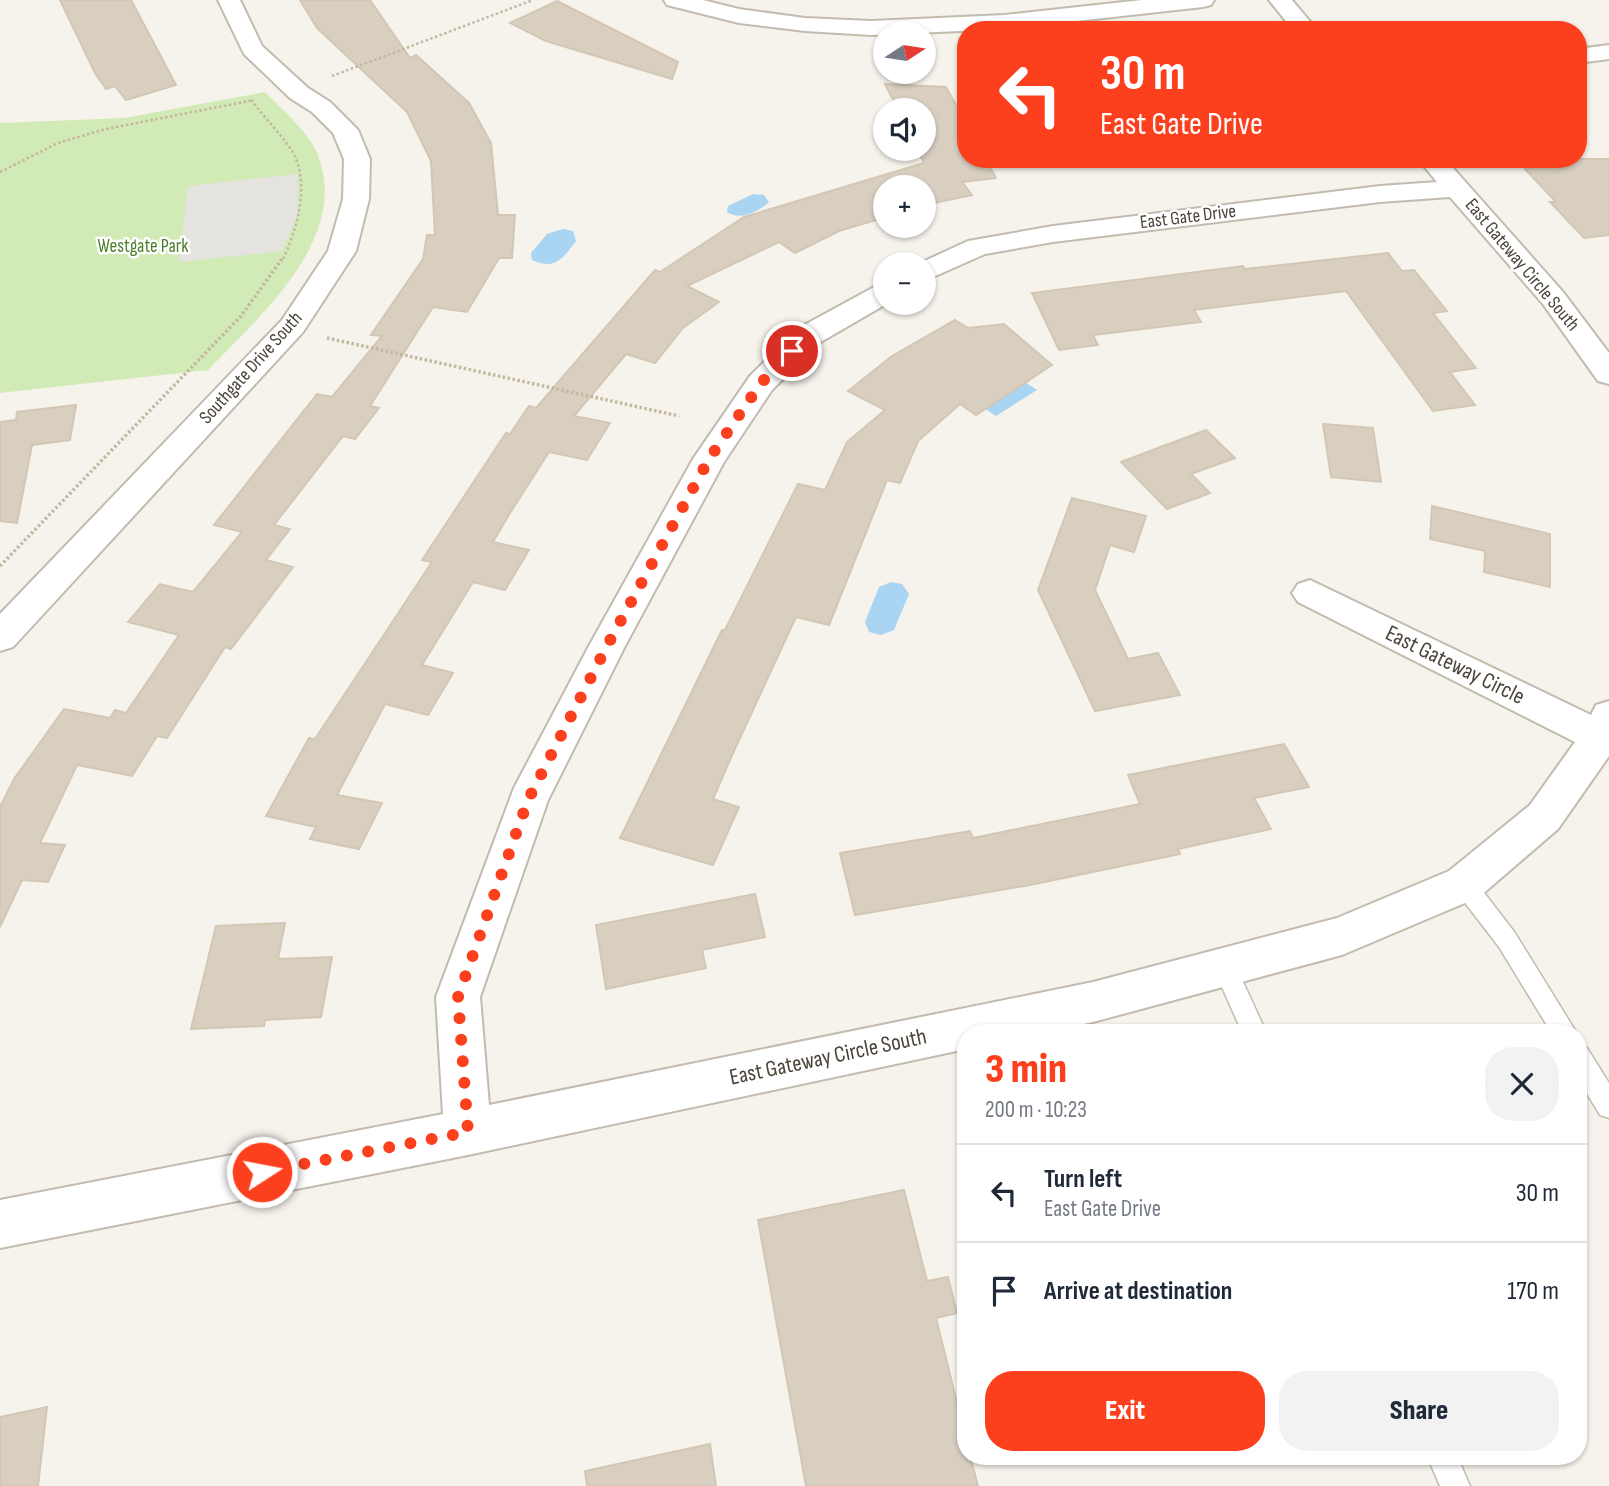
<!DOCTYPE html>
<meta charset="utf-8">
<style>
:root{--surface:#fff;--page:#f2f2f3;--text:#1f2937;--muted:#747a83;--line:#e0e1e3;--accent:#fc3f1d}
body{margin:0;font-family:"Sofia Sans Condensed",sans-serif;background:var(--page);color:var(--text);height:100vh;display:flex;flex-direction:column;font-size:26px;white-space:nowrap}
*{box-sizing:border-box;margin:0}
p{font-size:23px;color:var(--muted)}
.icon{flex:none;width:38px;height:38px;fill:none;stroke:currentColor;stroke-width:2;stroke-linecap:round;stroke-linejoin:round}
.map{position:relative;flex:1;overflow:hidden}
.drawer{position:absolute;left:957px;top:1024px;width:630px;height:441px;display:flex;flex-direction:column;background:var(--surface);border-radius:28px;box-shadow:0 2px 5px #0004}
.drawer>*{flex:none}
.hud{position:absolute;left:957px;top:21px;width:630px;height:147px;border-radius:28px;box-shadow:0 2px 5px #0004;background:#fc3f1d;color:#fff;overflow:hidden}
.needle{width:46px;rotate:78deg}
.controls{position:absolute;left:873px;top:21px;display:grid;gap:14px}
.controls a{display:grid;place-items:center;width:63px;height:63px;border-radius:50%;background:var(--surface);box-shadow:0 2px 5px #0004;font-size:35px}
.pin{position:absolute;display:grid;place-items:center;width:60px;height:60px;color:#fff;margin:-30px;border:4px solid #fff;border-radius:50%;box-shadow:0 2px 7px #0007}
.me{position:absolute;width:77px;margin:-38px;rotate:79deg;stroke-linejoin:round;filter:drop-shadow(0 0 5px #0008)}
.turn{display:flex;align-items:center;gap:24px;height:147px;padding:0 28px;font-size:32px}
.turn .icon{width:91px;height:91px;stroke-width:2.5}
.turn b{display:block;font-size:49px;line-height:60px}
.round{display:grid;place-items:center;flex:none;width:74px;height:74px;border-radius:28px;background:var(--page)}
.summary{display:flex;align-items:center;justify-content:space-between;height:119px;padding:0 28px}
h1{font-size:42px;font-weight:800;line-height:52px;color:var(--accent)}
.button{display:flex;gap:14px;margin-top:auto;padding:14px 28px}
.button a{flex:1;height:80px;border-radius:28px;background:var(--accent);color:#fff;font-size:28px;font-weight:800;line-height:80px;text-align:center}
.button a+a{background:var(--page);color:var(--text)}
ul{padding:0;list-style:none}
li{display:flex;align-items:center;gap:21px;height:98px;padding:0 28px;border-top:2px solid var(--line)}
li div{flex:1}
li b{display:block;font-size:26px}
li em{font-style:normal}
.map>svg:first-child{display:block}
</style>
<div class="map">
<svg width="1609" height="1486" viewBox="0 0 1609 1486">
<rect width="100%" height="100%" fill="#f6f3ec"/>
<path fill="#d2eab5" d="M265 92C282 110 307 130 317 153 352 237 260 316 208 370L0 393V123L124 118Z"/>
<path fill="#e5e3e0" d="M298 174 297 216 282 251 179 262 188 186Z"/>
<g fill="#a9d4f2">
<path d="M753 194 764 195 769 202C758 212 740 221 727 212L728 206Z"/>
<path d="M563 229 573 231 576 241C563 258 555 271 532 260L531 253 547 234Z"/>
<path d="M1019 378 1037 390 996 416 978 404Z"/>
<path d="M891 582 902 584 909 594 894 630 881 635 869 632 865 622 879 587Z"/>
</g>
<g fill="#d8cfc1" stroke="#d3c7b4" stroke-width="2">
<path d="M60 0H131L176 85 126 100 115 86 106 89 95 73Z"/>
<path d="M300 0H370L410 58 416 55 469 103 491 143 498 215H515L512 258H499L467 312 433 307 370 406 379 408 355 439 343 436 274 525 290 529 266 560 293 567 231 649 225 647 167 738 157 736 132 776 77 765 40 843 65 845 48 882 22 880 0 927V807L14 779 64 709 110 718 115 710 126 713 179 635 128 622 160 584 193 592 242 532 214 525 317 394 332 397 382 336 371 335 423 259 427 235H435L431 161 407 112 317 28Z"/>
<path d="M557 1 678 62 672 79 546 41 510 23Z"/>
<path d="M885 84 946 87 966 123V159H985L996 178 962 182 972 195 924 205V187H886V217L839 231 795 253 779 242 687 286 719 302 683 328 655 363 626 354 574 416 610 423 587 460 549 452 510 513 493 542 529 550 505 590 473 582 422 665 453 673 428 715 385 704 337 795 382 803 359 849 310 839 316 827 266 816 309 738 315 739 432 562 422 560 506 433 510 434 529 406 536 408 655 270 660 272 744 217 924 163 917 149H924V110H898Z"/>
<path d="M1524 159H1609V235L1584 238 1550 202H1556L1525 169 1533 168Z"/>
<path d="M1388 253 1402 271 1414 270 1447 311 1433 313 1476 368 1450 372 1475 405 1433 411 1346 291 1194 310 1201 322 1093 335 1098 345 1059 350 1032 293 1243 266 1245 269Z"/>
<path d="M955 320 968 328 1004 324 1052 365 976 415 960 404 918 441 900 483 887 480 829 625 796 617 733 753 713 799 739 807 713 865 620 838 722 630H725L798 484 825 490 847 442 885 410 848 391 892 356Z"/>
<path d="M76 405 70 440 32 445 17 523 0 521V422L16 420 17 412Z"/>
<path d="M1323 424 1373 428 1381 482 1331 477Z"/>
<path d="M1206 430 1235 458 1191 474 1210 493 1167 509 1121 462Z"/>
<path d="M1072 498 1146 516 1134 552 1110 545 1095 590 1128 659 1158 653 1180 695 1095 711 1038 590Z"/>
<path d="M1432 506 1550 534V587L1484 572 1485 551 1430 539Z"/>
<path d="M1284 744 1309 787 1254 798 1271 829 1178 849 1180 854 1030 885 855 915 840 853 970 831 973 838 1140 804 1128 775Z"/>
<path d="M755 894 765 937 702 950 706 968 606 989 596 925Z"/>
<path d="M285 923 278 959 332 957 321 1017 265 1020 264 1026 191 1029 216 926Z"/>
<path d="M904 1190 927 1281 948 1277 957 1313 936 1318 966 1439V1456H970L978 1486H806L758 1220Z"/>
<path d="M47 1407 38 1486H0V1417Z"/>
<path d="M710 1444 716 1486H587L585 1471Z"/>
</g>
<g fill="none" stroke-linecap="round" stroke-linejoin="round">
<g stroke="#c2bbae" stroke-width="3">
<g id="lane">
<path d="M1464 874 1472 877 1515 933 1576 1032H1551L1499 947 1456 891 1453 884 1456 877Z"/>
<path d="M1225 956 1233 960 1266 1032H1242L1213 967 1217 960Z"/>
<path d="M1578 1045 1587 1048 1609 1083V1118L1600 1115 1578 1079Z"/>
<path d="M1427 1456H1457L1470 1486H1440Z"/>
</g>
</g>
<g stroke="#c2bbae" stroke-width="4">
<g id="street">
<path d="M218 0H240L262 46 308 88 330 102 358 130 370 159 369 199 356 251 303 332 13 647 0 651V614L282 320 328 251 343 199 344 159 333 133 312 112 290 98 244 54Z"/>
<path d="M664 0H703L739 9 805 18 871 21 1005 15 1142 0H1214L1211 5 1203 7 1005 29 871 35 805 31 739 23 667 5Z"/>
<path d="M1269 0H1292L1317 30H1293Z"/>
<path d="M1609 45V59L1578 63V49Z"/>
<path d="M1418 159H1445L1563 292 1609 353V384L1598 381 1543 304 1450 197 1380 202 1053 242 985 254 924 281V264H918L968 241 1053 226 1380 186 1437 182Z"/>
<path d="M886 283V303H888L819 343 772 390 724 462 625 646 548 800 480 997 489 1105 1093 982 1337 918 1449 871 1530 805 1575 742 1298 602 1292 593 1298 584 1310 580 1591 715 1596 705 1609 701V756L1558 829 1479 897 1342 955 1093 1022 1044 1032H966V1049L468 1155 0 1248V1200L443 1114 436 997 514 788 589 646 693 459 750 376 797 329 876 286Z"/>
</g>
</g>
<g stroke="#c4b79f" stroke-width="2.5" stroke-dasharray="2.5 2.5" stroke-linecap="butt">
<path d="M332 76 533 0"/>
<path d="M251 100C264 117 280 133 292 151 311 182 297 231 282 261"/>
<path d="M0 172 58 143 106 129 254 100"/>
</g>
<g stroke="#c4b79f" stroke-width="3.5" stroke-dasharray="2.5 2.5" stroke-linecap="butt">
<path d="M327 338 679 416"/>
<path d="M0 566 241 316 282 259"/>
</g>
<use href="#lane" fill="#fff" fill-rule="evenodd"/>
<use href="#street" fill="#fff" fill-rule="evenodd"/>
</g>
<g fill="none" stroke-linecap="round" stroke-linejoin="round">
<path stroke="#fc3f1d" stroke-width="12" stroke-dasharray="0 21.6" d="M262 1172 468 1132 458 997 528 800 607 646 709 459 761 383 792 351"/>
</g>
<g text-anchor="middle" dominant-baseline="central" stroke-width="5" stroke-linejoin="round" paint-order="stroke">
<g font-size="19" fill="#4b4439" stroke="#fff">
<text transform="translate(1188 217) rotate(-7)">East Gate Drive</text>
<text transform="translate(1522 265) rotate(50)">East Gateway Circle South</text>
<text transform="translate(251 368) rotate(-48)">Southgate Drive South</text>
</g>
<g font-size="19" fill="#4a7f2a" stroke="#fff">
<text x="143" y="246">Westgate Park</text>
</g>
<g font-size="23" fill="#4b4439" stroke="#fff">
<text transform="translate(1455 665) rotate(26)">East Gateway Circle</text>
<text transform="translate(828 1057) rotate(-12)">East Gateway Circle South</text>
</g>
</g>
</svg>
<div class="controls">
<a><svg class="needle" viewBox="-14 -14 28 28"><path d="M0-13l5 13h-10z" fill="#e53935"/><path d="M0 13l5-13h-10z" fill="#747a83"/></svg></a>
<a><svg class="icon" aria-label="sound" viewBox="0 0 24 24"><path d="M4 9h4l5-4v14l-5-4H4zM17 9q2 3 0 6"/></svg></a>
<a>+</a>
<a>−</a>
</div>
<div class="pin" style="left:792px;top:351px;background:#d93025"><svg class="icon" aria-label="arrive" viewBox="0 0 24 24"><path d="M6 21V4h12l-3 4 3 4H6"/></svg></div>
<svg class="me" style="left:262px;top:1172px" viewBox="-20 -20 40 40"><circle r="17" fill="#fc3f1d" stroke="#fff" stroke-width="3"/><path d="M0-11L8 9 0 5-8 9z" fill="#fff"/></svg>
<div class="hud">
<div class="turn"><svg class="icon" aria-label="left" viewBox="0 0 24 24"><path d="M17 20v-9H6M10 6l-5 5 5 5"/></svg><div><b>30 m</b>East Gate Drive</div></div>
</div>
<section class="drawer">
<div class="summary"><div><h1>3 min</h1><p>200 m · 10:23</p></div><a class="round"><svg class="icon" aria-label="close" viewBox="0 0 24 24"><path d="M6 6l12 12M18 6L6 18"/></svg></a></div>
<ul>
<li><svg class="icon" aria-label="left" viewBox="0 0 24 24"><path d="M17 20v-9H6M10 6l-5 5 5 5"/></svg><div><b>Turn left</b><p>East Gate Drive</p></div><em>30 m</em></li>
<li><svg class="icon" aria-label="arrive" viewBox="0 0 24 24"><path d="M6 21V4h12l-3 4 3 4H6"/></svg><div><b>Arrive at destination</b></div><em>170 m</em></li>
</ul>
<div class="button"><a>Exit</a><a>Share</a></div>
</section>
</div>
